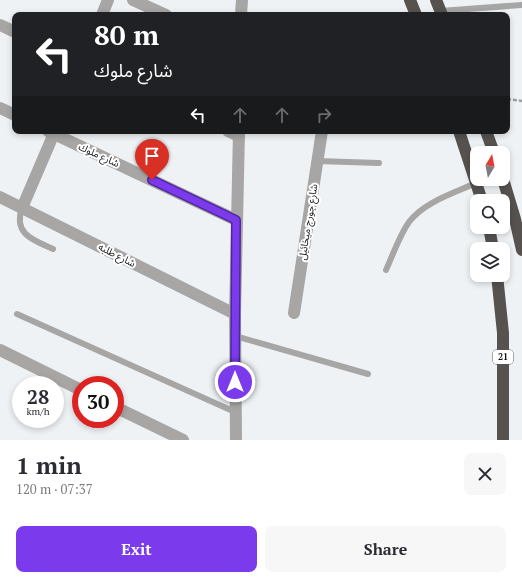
<!DOCTYPE html>
<meta charset="utf-8">
<style>
:root{--surface:#fff;--page:#f7f7f7;--text:#2b2b33;--muted:#7c7c81;--accent:#7c3aed}
body{margin:0;font-family:"PT Serif","Noto Sans Arabic",serif;background:var(--page);color:var(--text);height:100vh;display:flex;flex-direction:column;font-size:15px;white-space:nowrap}
*{box-sizing:border-box;margin:0}
p{font-size:13px;color:var(--muted)}
.icon{flex:none;width:22px;height:22px;fill:none;stroke:currentColor;stroke-width:2;stroke-linecap:round;stroke-linejoin:round}
.map{position:relative;height:440px;overflow:hidden}
.panel{display:flex;flex-direction:column;background:var(--surface);flex:1}
.panel>*{flex:none}
.guide{position:absolute;left:12px;top:12px;width:498px;height:122px;border-radius:8px;box-shadow:0 2px 6px #0003;background:#202124;color:#fff;overflow:hidden}
.needle{width:26px;rotate:10deg}
.tools{position:absolute;left:470px;top:146px;display:grid;gap:8px}
.tools a{display:grid;place-items:center;width:40px;height:40px;border-radius:8px;background:var(--surface);box-shadow:0 2px 6px #0003;font-size:20px}
.speed{position:absolute;left:12px;top:376px;display:flex;gap:8px;font-size:20px;font-weight:700;text-align:center}
.speed>*{display:grid;place-content:center;width:52px;height:52px;border-radius:50%;background:var(--surface);box-shadow:0 2px 6px #0003;line-height:1}
.speed small{font-size:10px;font-weight:400}
.speed .limit{border:6px solid #d22;background:#fff;color:#111}
.pin{position:absolute;display:grid;place-items:center;width:34px;height:34px;color:#fff;margin:-41px -17px;border-radius:50% 50% 50% 0;rotate:-45deg;box-shadow:0 0 4px #0007}
.pin .icon{rotate:45deg}
.me{position:absolute;width:44px;margin:-22px;rotate:0deg;stroke-linejoin:round;filter:drop-shadow(0 0 3px #0008)}
.turn{display:flex;align-items:center;gap:14px;height:84px;padding:0 16px;font-size:18px}
.turn .icon{width:52px;height:52px;stroke-width:2.5}
.turn b{display:block;font-size:28px;line-height:34px}
.lanes{display:flex;align-items:center;height:38px;padding:0 16px;background:#0003;justify-content:center;gap:20px;direction:ltr}
.lanes .off{opacity:.35}
.round{display:grid;place-items:center;flex:none;width:42px;height:42px;border-radius:8px;background:var(--page)}
.head{display:flex;align-items:center;justify-content:space-between;height:68px;padding:0 16px}
h1{font-size:24px;font-weight:700;line-height:30px}
.primary-button{display:flex;gap:8px;margin-top:auto;padding:8px 16px}
.primary-button a{flex:1;height:46px;border-radius:8px;background:var(--accent);color:#fff;font-size:16px;font-weight:700;line-height:46px;text-align:center}
.primary-button a+a{background:var(--page);color:var(--text)}
.map>svg:first-child{display:block}
</style>
<div class="map">
<svg width="522" height="440" viewBox="0 0 522 440">
<rect width="100%" height="100%" fill="#eff2f5"/>
<g fill="none" stroke-linecap="round" stroke-linejoin="round">
<path stroke="#9c9ea0" stroke-width="2.5" stroke-dasharray="4 2" stroke-linecap="butt" d="M507 99 522 101"/>
<g stroke="#a7a6a5" stroke-width="6">
<path d="M440 11 522 5"/>
<path d="M317 161 379 163"/>
<path d="M22 208C13 234 33 240 53 249"/>
<path d="M386 270C393 255 399 236 409 222 424 202 454 193 476 183"/>
<path d="M17 314 235 412"/>
<path d="M235 336 368 374"/>
</g>
<g stroke="#a7a6a5" stroke-width="12">
<path d="M133 0 166 15"/>
<path d="M102 15 108 0"/>
<path d="M241 15 242 0"/>
<path d="M0 25 15 32"/>
<path d="M0 108 15 115"/>
<path d="M48 131 236 220"/>
<path d="M228 131 239 136"/>
<path d="M0 197 235 314"/>
<path d="M22 208 55 131"/>
<path d="M294 313 322 131"/>
<path d="M0 350 81 390"/>
<path d="M115 407 183 440"/>
<path d="M236 440 235 314 239 131"/>
</g>
<g stroke="#555250" stroke-width="12">
<path d="M410 0 416 15"/>
<path d="M436 0 442 15"/>
<path d="M459 131 482 201"/>
<path d="M486 131 494 153"/>
<path d="M503 179 515 219 522 250"/>
<path d="M489 227 493 249"/>
<path d="M497 275 503 333V440"/>
</g>
</g>
<g fill="none" stroke-linecap="round" stroke-linejoin="round">
<g stroke="#51269a" stroke-width="10">
<path id="route" d="M152 180 236 220 235 382"/>
</g>
<use href="#route" stroke="#7c3aed" stroke-width="7"/>
</g>
<g text-anchor="middle" dominant-baseline="central" stroke-width="4" stroke-linejoin="round" paint-order="stroke">
<rect fill="#fff" stroke="#595a5a" stroke-width="1" x="493" y="350" width="20" height="14" rx="3"/>
<g font-size="9" font-weight="bold" fill="#121314">
<text x="503" y="357">21</text>
</g>
<g font-size="10" fill="#121314" stroke="#fff">
<text transform="translate(99 155) rotate(25)">شارع ملوك</text>
<text transform="translate(308 222) rotate(-81)">شارع جورج ميخائيل</text>
<text transform="translate(117 255) rotate(27)">شارع طلبه</text>
</g>
</g>
</svg>
<div class="tools">
<a><svg class="needle" viewBox="-14 -14 28 28"><path d="M0-13l5 13h-10z" fill="#e53935"/><path d="M0 13l5-13h-10z" fill="#7c7c81"/></svg></a>
<a><svg class="icon" aria-label="search" viewBox="0 0 24 24"><circle cx="10" cy="10" r="6"/><path d="M15 15l6 6"/></svg></a>
<a><svg class="icon" aria-label="layers" viewBox="0 0 24 24"><path d="M12 4l9 5-9 5-9-5zM3 14l9 5 9-5"/></svg></a>
</div>
<div class="speed"><div>28<small>km/h</small></div><div class="limit">30</div></div>
<div class="pin" style="left:152px;top:180px;background:#d93025"><svg class="icon" aria-label="arrive" viewBox="0 0 24 24"><path d="M6 21V4h12l-3 4 3 4H6"/></svg></div>
<svg class="me" style="left:235px;top:382px" viewBox="-20 -20 40 40"><circle r="17" fill="#7c3aed" stroke="#fff" stroke-width="3"/><path d="M0-11L8 9 0 5-8 9z" fill="#fff"/></svg>
<div class="guide">
<div class="turn"><svg class="icon" aria-label="left" viewBox="0 0 24 24"><path d="M17 20v-9H6M10 6l-5 5 5 5"/></svg><div><b>80 m</b>شارع ملوك</div></div>
<div class="lanes"><svg class="icon" aria-label="left" viewBox="0 0 24 24"><path d="M17 20v-9H6M10 6l-5 5 5 5"/></svg><svg class="icon off" aria-label="ahead" viewBox="0 0 24 24"><path d="M12 20V5M6 11l6-6 6 6"/></svg><svg class="icon off" aria-label="ahead" viewBox="0 0 24 24"><path d="M12 20V5M6 11l6-6 6 6"/></svg><svg class="icon off" aria-label="right" viewBox="0 0 24 24"><path d="M7 20v-9h11M14 6l5 5-5 5"/></svg></div>
</div>
</div>
<section class="panel">
<div class="head"><div><h1>1 min</h1><p>120 m · 07:37</p></div><a class="round"><svg class="icon" aria-label="close" viewBox="0 0 24 24"><path d="M6 6l12 12M18 6L6 18"/></svg></a></div>
<div class="primary-button"><a>Exit</a><a>Share</a></div>
</section>
